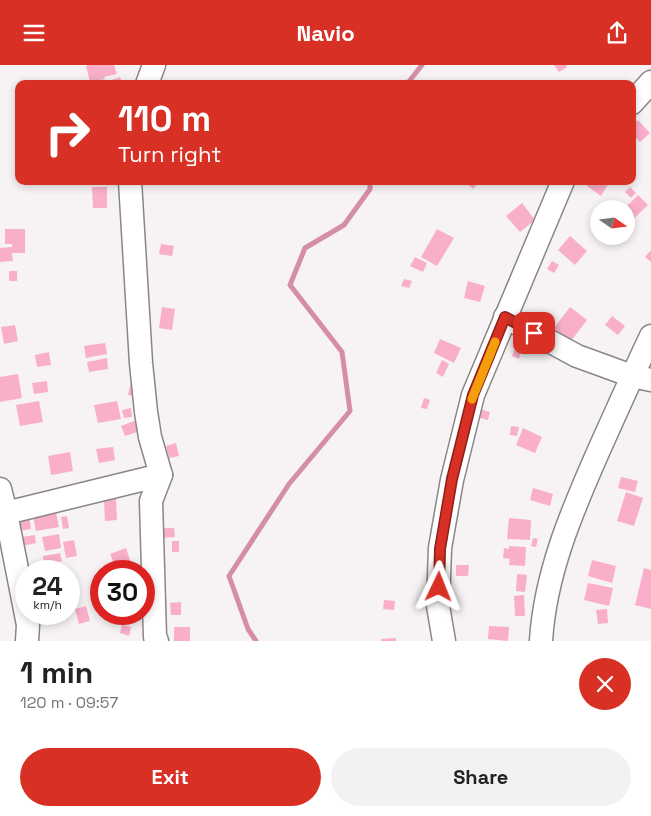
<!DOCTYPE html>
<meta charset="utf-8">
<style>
:root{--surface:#fff;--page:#f2f2f2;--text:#222;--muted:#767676;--accent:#d93025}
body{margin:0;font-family:"Space Grotesk",sans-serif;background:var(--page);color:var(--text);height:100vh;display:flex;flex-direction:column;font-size:19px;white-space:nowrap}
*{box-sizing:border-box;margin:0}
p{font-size:16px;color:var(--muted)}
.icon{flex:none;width:28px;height:28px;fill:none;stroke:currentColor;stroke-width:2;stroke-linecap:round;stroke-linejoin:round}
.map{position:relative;height:576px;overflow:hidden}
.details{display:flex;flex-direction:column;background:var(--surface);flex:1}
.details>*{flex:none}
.guide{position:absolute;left:15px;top:15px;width:621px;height:105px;border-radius:10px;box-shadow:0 2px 8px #0003;background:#d93025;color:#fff;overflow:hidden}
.needle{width:32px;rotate:104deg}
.buttons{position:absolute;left:590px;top:135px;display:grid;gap:10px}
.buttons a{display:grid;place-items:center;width:45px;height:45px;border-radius:50%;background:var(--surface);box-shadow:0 2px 8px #0003;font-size:25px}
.speed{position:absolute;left:15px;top:495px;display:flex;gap:10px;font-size:25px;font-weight:700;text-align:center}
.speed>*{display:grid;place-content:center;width:65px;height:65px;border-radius:50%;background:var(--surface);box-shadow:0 2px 8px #0003;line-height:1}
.speed small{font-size:12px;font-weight:400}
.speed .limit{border:8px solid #d22;background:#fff;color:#111}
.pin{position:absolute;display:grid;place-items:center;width:42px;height:42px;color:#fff;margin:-21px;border-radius:10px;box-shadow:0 2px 8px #0006}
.me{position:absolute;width:55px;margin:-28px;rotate:2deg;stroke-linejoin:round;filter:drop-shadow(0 0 4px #0008)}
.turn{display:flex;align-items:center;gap:18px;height:105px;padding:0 20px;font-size:22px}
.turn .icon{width:65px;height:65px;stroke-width:2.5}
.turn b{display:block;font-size:35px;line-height:42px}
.round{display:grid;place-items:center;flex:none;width:52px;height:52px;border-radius:26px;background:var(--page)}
.head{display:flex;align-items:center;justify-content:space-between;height:85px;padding:0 20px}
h1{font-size:30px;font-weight:800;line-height:38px}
.action{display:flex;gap:10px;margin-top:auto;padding:10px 20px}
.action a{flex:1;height:58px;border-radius:30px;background:var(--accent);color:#fff;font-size:20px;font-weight:800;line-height:58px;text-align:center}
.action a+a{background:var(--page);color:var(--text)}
header{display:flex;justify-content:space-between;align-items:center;height:65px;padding:0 20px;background:var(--accent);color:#fff;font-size:22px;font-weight:800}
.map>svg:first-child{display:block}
</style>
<header><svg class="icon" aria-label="menu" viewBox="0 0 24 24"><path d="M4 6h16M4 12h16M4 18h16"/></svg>Navio<svg class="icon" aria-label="share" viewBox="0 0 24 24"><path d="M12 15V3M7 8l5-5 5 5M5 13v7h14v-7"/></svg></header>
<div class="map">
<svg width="651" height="576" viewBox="0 0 651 576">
<rect width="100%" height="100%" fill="#f7f3f4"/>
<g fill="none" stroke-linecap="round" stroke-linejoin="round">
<g stroke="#d48ea8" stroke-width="5">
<path d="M407 19 422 0"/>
<path d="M256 576 248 564 229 511 289 419 350 346 342 287 290 220 305 183 344 160 370 124V116"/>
</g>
</g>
<g fill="#f9afca">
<path d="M88 0H114L117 9 104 12 105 14 90 17 86 1Z"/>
<path d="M554 0H566L567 2 559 7Z"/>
<path d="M120 12 123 19H110L109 16Z"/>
<path d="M638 55 650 68 640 77 632 69V60Z"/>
<path d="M159 116H175L174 120Z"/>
<path d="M464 116H480L473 124Z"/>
<path d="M590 116H610L601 131 587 121Z"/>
<path d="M92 122H107V143H93Z"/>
<path d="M630 122 636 128 631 133 625 127Z"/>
<path d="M638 130 648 140 626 161V144H624Z"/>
<path d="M522 138 535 155 520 167 506 151Z"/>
<path d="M5 164H25V188H12L13 196 0 197V183L12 182V179H5Z"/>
<path d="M437 164 454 173 437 201 421 192Z"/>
<path d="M570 171 587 186 575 200 558 185Z"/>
<path d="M161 179 174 181 172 191 159 189Z"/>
<path d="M651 185V197L645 192Z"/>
<path d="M415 192 427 198 423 207 410 201Z"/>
<path d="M552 196 559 200 554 208 547 204Z"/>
<rect x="9" y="206" width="8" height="10"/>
<path d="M404 214 412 216 409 223 401 221Z"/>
<path d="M468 216 485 221 480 237 464 233Z"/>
<path d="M162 242 175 244 172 265 159 263Z"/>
<path d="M570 242 587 255 571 276 554 263Z"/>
<path d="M612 251 625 261 618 270 605 260Z"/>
<path d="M15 260 18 276 4 279 1 262Z"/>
<path d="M440 274 461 283 454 298 434 288Z"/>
<path d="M105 278 107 289 86 293 84 281Z"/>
<path d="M514 285 521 287 519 294 512 291Z"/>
<path d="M49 287 51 300 37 302 35 290Z"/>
<path d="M107 293 108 304 89 307 87 297Z"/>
<path d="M442 295 449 299 443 312 436 308Z"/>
<path d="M18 309 22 333 0 337V312Z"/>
<path d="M47 316 48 327 34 329 32 318Z"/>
<path d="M131 317 142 319 139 333 128 330Z"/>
<path d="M424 333 430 335 427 344 421 343Z"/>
<path d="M39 336 43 357 20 361 16 340Z"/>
<path d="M117 336 121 354 98 358 94 340Z"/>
<path d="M131 343 132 352 124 353 122 345Z"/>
<path d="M479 344 490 347 488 355 477 352Z"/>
<path d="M137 355 140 366 125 371 121 361Z"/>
<path d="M511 361 519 362 517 371 510 370Z"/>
<path d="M523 363 542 372 535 388 516 380Z"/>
<path d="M176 378 179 391 169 393 166 381Z"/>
<path d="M113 382 115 395 99 398 96 384Z"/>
<path d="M70 387 73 406 51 410 48 391Z"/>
<path d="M621 412 638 416 635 427 618 423Z"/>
<path d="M533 423 553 429 550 441 530 435Z"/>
<path d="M626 427 643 433 634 461 617 456Z"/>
<path d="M116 434 117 455 105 456 104 435Z"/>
<path d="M56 447 59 462 36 466 33 451Z"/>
<path d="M29 451 31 464 19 466 16 453Z"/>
<path d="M67 451 69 463 63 464 61 452Z"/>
<path d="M509 453 531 455 530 475 507 474Z"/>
<path d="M161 463H174L175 472 162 473Z"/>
<path d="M59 469 61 483 45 486 42 472Z"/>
<path d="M35 470 36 478 22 481 21 472Z"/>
<path d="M533 473 538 474 536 482 531 481Z"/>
<path d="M74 475 77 491 66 493 63 477Z"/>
<rect x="172" y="476" width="7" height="11"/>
<path d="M509 481 526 482 525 501 509 500 510 494 503 493 504 483 509 484Z"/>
<path d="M126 483 132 501 117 506 110 489Z"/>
<path d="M60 488 62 496 44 500 43 491Z"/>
<path d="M592 495 616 501 612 518 588 511Z"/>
<path d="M456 500H469L468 511H456Z"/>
<path d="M644 503 651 505V544L635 540Z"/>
<path d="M517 509 527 510 525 527 516 526Z"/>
<path d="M588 518 613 523 609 541 584 535Z"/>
<path d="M524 530 525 551H515L514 531Z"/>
<path d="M384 535 395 536 394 545 383 544Z"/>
<path d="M181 537V550H171L170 538Z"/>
<path d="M86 541 90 556 79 559 75 544Z"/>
<path d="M607 544 608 558 598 559 596 545Z"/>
<path d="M122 560 131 562 129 571 120 568Z"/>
<path d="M489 561 509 562 508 576 488 574Z"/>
<rect x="174" y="562" width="16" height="14"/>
<path d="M396 573V576H381V574Z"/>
</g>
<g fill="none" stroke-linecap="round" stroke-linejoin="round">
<g stroke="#8a8687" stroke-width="25">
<g id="minor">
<path d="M147 19 154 0"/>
<path d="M632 38 651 17"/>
<path d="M130 116 141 298 146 347 150 372 161 410 151 436 155 572 157 576"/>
<path d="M505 252 577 291 632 311 651 315"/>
<path d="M0 424 6 448 28 560 27 576"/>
<path d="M6 448 161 410"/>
<path d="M444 576 438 541 440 483 452 415 473 330 563 116"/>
<path d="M541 576C545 509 572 446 599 385 616 347 633 309 651 271"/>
</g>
</g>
<use href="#minor" stroke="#fff" stroke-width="22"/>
</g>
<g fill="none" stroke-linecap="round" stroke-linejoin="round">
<g stroke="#8d1f18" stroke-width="12">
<path id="route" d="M439 522 440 484 452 414 473 330 505 252 534 268"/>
</g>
<use href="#route" stroke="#d93025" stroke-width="9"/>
<path stroke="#f59e0b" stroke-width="9" d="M472 334 495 277"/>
</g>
</svg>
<div class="buttons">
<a><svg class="needle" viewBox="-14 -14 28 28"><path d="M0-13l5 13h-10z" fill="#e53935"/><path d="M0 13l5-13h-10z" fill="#767676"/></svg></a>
</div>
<div class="speed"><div>24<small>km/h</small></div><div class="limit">30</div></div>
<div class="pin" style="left:534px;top:268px;background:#d93025"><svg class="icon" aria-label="arrive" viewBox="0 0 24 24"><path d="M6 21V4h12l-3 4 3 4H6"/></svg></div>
<svg class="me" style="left:439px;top:522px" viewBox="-20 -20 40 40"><path d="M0-17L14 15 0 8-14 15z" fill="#d93025" stroke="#fff" stroke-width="4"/></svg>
<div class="guide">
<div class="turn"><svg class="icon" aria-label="right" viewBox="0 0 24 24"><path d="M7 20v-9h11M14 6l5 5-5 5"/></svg><div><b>110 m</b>Turn right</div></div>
</div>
</div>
<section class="details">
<div class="head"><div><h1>1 min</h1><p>120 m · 09:57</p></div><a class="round" style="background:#d93025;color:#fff"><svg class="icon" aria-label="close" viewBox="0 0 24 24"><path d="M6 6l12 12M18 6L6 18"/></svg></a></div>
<div class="action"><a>Exit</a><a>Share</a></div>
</section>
